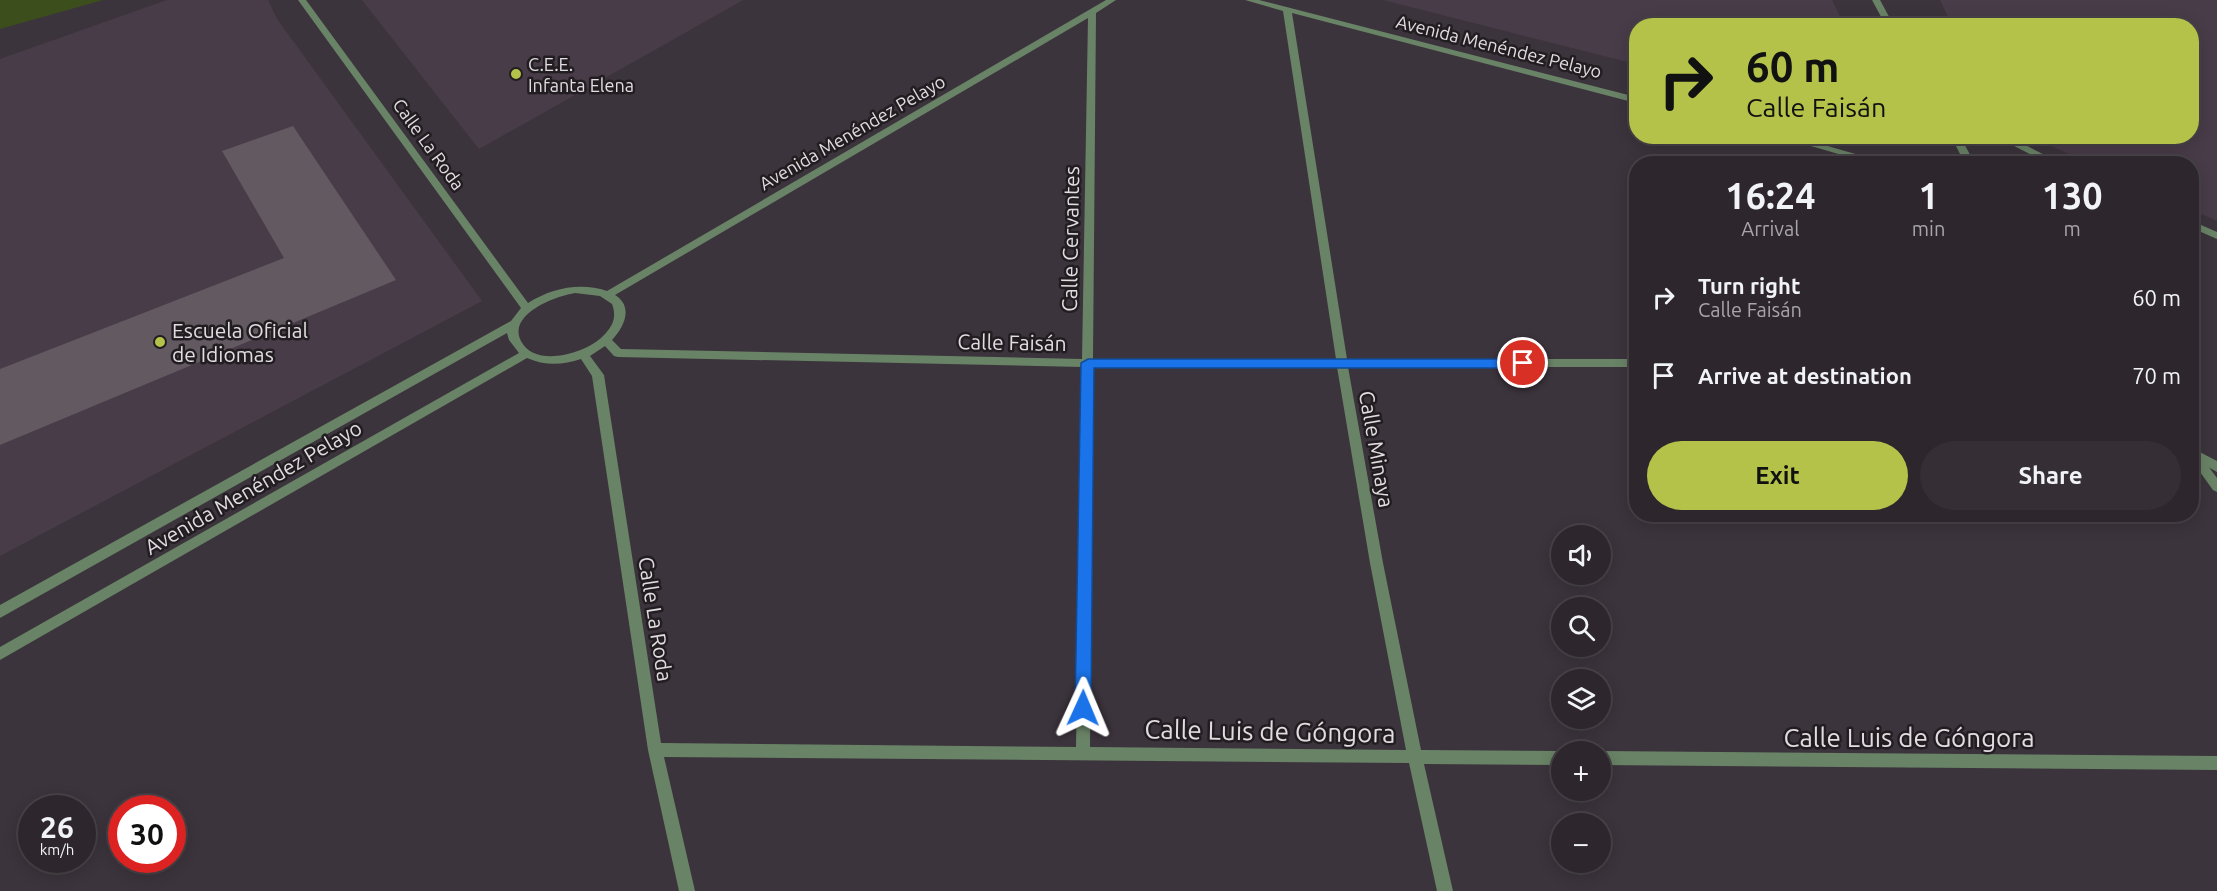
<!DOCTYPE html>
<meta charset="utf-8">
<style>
:root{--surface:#2d272d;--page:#352f35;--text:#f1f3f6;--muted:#a7a5aa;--line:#484449;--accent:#b4c24a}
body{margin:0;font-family:Ubuntu,sans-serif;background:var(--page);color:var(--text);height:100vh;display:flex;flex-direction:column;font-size:22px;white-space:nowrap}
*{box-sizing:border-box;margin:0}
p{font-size:20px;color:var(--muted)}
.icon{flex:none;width:33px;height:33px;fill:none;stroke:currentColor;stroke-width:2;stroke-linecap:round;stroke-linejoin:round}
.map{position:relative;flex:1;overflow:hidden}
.side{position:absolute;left:1629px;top:156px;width:570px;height:366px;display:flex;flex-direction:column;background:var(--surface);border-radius:24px;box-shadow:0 3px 15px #0003,0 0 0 2px var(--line)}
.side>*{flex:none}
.hud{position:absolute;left:1629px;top:18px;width:570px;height:126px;border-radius:24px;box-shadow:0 3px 15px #0003,0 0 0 2px var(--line);background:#b4c24a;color:#111;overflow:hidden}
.fabs{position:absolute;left:1551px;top:525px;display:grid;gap:12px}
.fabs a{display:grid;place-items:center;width:60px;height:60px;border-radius:50%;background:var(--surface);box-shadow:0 3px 15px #0003,0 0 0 2px var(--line);font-size:30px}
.speed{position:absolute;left:18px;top:795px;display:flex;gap:12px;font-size:30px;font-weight:700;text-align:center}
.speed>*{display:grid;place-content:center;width:78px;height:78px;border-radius:50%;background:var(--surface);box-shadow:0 3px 15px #0003,0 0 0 2px var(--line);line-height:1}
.speed small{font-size:15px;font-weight:400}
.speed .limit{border:9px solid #d22;background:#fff;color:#111}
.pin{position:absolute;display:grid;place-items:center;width:51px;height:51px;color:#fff;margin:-26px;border:3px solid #fff;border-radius:50%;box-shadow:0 2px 6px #0007}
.me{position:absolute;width:66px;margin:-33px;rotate:1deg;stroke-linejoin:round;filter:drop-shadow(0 0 4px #0008)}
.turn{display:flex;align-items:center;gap:21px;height:126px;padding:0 18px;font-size:27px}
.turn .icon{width:78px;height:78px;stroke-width:2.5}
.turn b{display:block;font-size:42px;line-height:51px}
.eta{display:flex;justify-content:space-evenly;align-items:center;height:102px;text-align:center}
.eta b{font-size:36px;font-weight:700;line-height:42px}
.primary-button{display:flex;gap:12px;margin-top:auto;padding:12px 18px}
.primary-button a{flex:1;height:69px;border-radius:36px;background:var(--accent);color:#111;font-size:24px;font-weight:700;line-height:69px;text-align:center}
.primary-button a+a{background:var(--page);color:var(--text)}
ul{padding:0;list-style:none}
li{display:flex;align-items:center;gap:18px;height:78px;padding:0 18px}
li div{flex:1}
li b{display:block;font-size:22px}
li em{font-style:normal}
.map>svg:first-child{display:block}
</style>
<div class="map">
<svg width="2217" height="891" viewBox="0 0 2217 891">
<rect width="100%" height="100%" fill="#3c343c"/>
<g fill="#493c49">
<path d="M167 0H268L277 19 482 301 0 556V59Z"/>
<path d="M362 0H743L479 149Z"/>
<path d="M1383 0H1832L1844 25 1636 26V64Z"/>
<path d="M1940 0H2217V221L2192 210V164L2090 163 2030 137 2192 136V26L1952 25Z"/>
</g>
<path fill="#3d4e1d" d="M0 0H103L0 29Z"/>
<path fill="#625961" d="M293 126 396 280 0 445V369L284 258 222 151Z"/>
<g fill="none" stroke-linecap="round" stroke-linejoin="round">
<g fill="#698366" fill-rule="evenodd">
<path d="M298 0H306L528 303C552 288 580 282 607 291L1106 0H1116L1096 13 1093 359H1336L1283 11 1245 0H1259L1636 97V103L1292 13 1347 359H1636V367H1348L1383 563 1421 750 1562 751V765L1424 764 1453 891H1437L1409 763 664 757 695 891H679L648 750 592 376 581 359C563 365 545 366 527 358L0 660V647L519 353 509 340 507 333 0 618V605L511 321 521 308ZM1088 18 1082 359 621 349 612 340C624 327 634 307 615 295ZM575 293 600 296 612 304C617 317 613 326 603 336 587 353 535 369 521 341 507 314 556 296 575 293ZM605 346 614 356 618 357 1082 367 1076 747 661 743 604 375 590 356ZM1093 367H1337L1370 563 1406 750 1090 747Z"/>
<path d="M1776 136H1793L1890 164H1873Z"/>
<path d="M1995 136H2008L2062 164H2049Z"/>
<path d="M2192 221 2217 232V239L2192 228Z"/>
<path d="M2192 448 2217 461V472L2192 458Z"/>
<path d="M1600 751 2217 756V770L1600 765Z"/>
</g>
<g fill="#698366" fill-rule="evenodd">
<path d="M1872 0H1880L1894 26H1886Z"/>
<path d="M1951 136H1960L1975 164H1965Z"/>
<path d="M2192 448 2196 450 2217 478V492L2213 490 2192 461Z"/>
</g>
</g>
<path fill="#1a73e8" stroke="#114b97" stroke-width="1.5" d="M1088 359H1523L1529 363 1523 368H1094L1091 708 1089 713 1083 715 1078 713 1075 708 1081 363Z"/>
<g fill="#b4c24a" stroke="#211d20" stroke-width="2">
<circle cx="516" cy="74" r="6"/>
<circle cx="160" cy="342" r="6"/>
</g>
<g text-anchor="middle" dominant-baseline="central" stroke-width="5" stroke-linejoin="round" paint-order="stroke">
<g font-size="18" fill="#e1dce1" stroke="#211d20">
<text transform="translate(1499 46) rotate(14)">Avenida Menéndez Pelayo</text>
<text transform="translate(852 132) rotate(-30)">Avenida Menéndez Pelayo</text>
<text transform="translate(429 144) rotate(54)">Calle La Roda</text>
</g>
<g font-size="18" fill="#e1dce1" stroke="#211d20" text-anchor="start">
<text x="528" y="64">C.E.E.<tspan x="528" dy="21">Infanta Elena</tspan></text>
</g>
<g font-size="21" fill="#e1dce1" stroke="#211d20">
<text transform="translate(1070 239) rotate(-89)">Calle Cervantes</text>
<text transform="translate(1012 342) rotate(1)">Calle Faisán</text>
<text transform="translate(1377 449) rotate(80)">Calle Minaya</text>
<text transform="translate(253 487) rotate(-30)">Avenida Menéndez Pelayo</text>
<text transform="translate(656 619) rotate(81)">Calle La Roda</text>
</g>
<g font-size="21" fill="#e1dce1" stroke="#211d20" text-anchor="start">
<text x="172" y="330">Escuela Oficial<tspan x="172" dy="24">de Idiomas</tspan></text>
</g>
<g font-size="26" fill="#e1dce1" stroke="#211d20">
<text transform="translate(1270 731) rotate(1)">Calle Luis de Góngora</text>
<text x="1909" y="737">Calle Luis de Góngora</text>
</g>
</g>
</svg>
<div class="fabs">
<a><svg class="icon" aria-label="sound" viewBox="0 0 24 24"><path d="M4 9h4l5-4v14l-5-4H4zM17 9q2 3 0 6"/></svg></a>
<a><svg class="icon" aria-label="search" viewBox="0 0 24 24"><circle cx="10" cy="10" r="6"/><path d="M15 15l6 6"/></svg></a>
<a><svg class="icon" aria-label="layers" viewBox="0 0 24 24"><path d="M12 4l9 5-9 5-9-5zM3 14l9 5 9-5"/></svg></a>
<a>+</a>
<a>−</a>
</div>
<div class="speed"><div>26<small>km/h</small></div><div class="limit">30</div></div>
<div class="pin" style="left:1523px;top:363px;background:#d93025"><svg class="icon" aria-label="arrive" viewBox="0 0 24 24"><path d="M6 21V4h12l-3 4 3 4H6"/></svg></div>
<svg class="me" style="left:1083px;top:708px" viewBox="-20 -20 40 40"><path d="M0-17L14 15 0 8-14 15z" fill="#1a73e8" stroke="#fff" stroke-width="4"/></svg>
<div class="hud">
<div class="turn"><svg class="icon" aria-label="right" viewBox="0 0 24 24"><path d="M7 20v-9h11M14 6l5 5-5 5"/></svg><div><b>60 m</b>Calle Faisán</div></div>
</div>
<section class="side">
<div class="eta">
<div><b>16:24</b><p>Arrival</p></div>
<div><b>1</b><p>min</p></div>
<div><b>130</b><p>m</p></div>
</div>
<ul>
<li><svg class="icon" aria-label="right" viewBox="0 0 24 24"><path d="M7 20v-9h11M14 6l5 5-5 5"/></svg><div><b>Turn right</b><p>Calle Faisán</p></div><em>60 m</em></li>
<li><svg class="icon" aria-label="arrive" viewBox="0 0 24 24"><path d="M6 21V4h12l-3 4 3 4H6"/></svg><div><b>Arrive at destination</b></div><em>70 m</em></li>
</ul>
<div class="primary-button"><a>Exit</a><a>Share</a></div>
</section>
</div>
